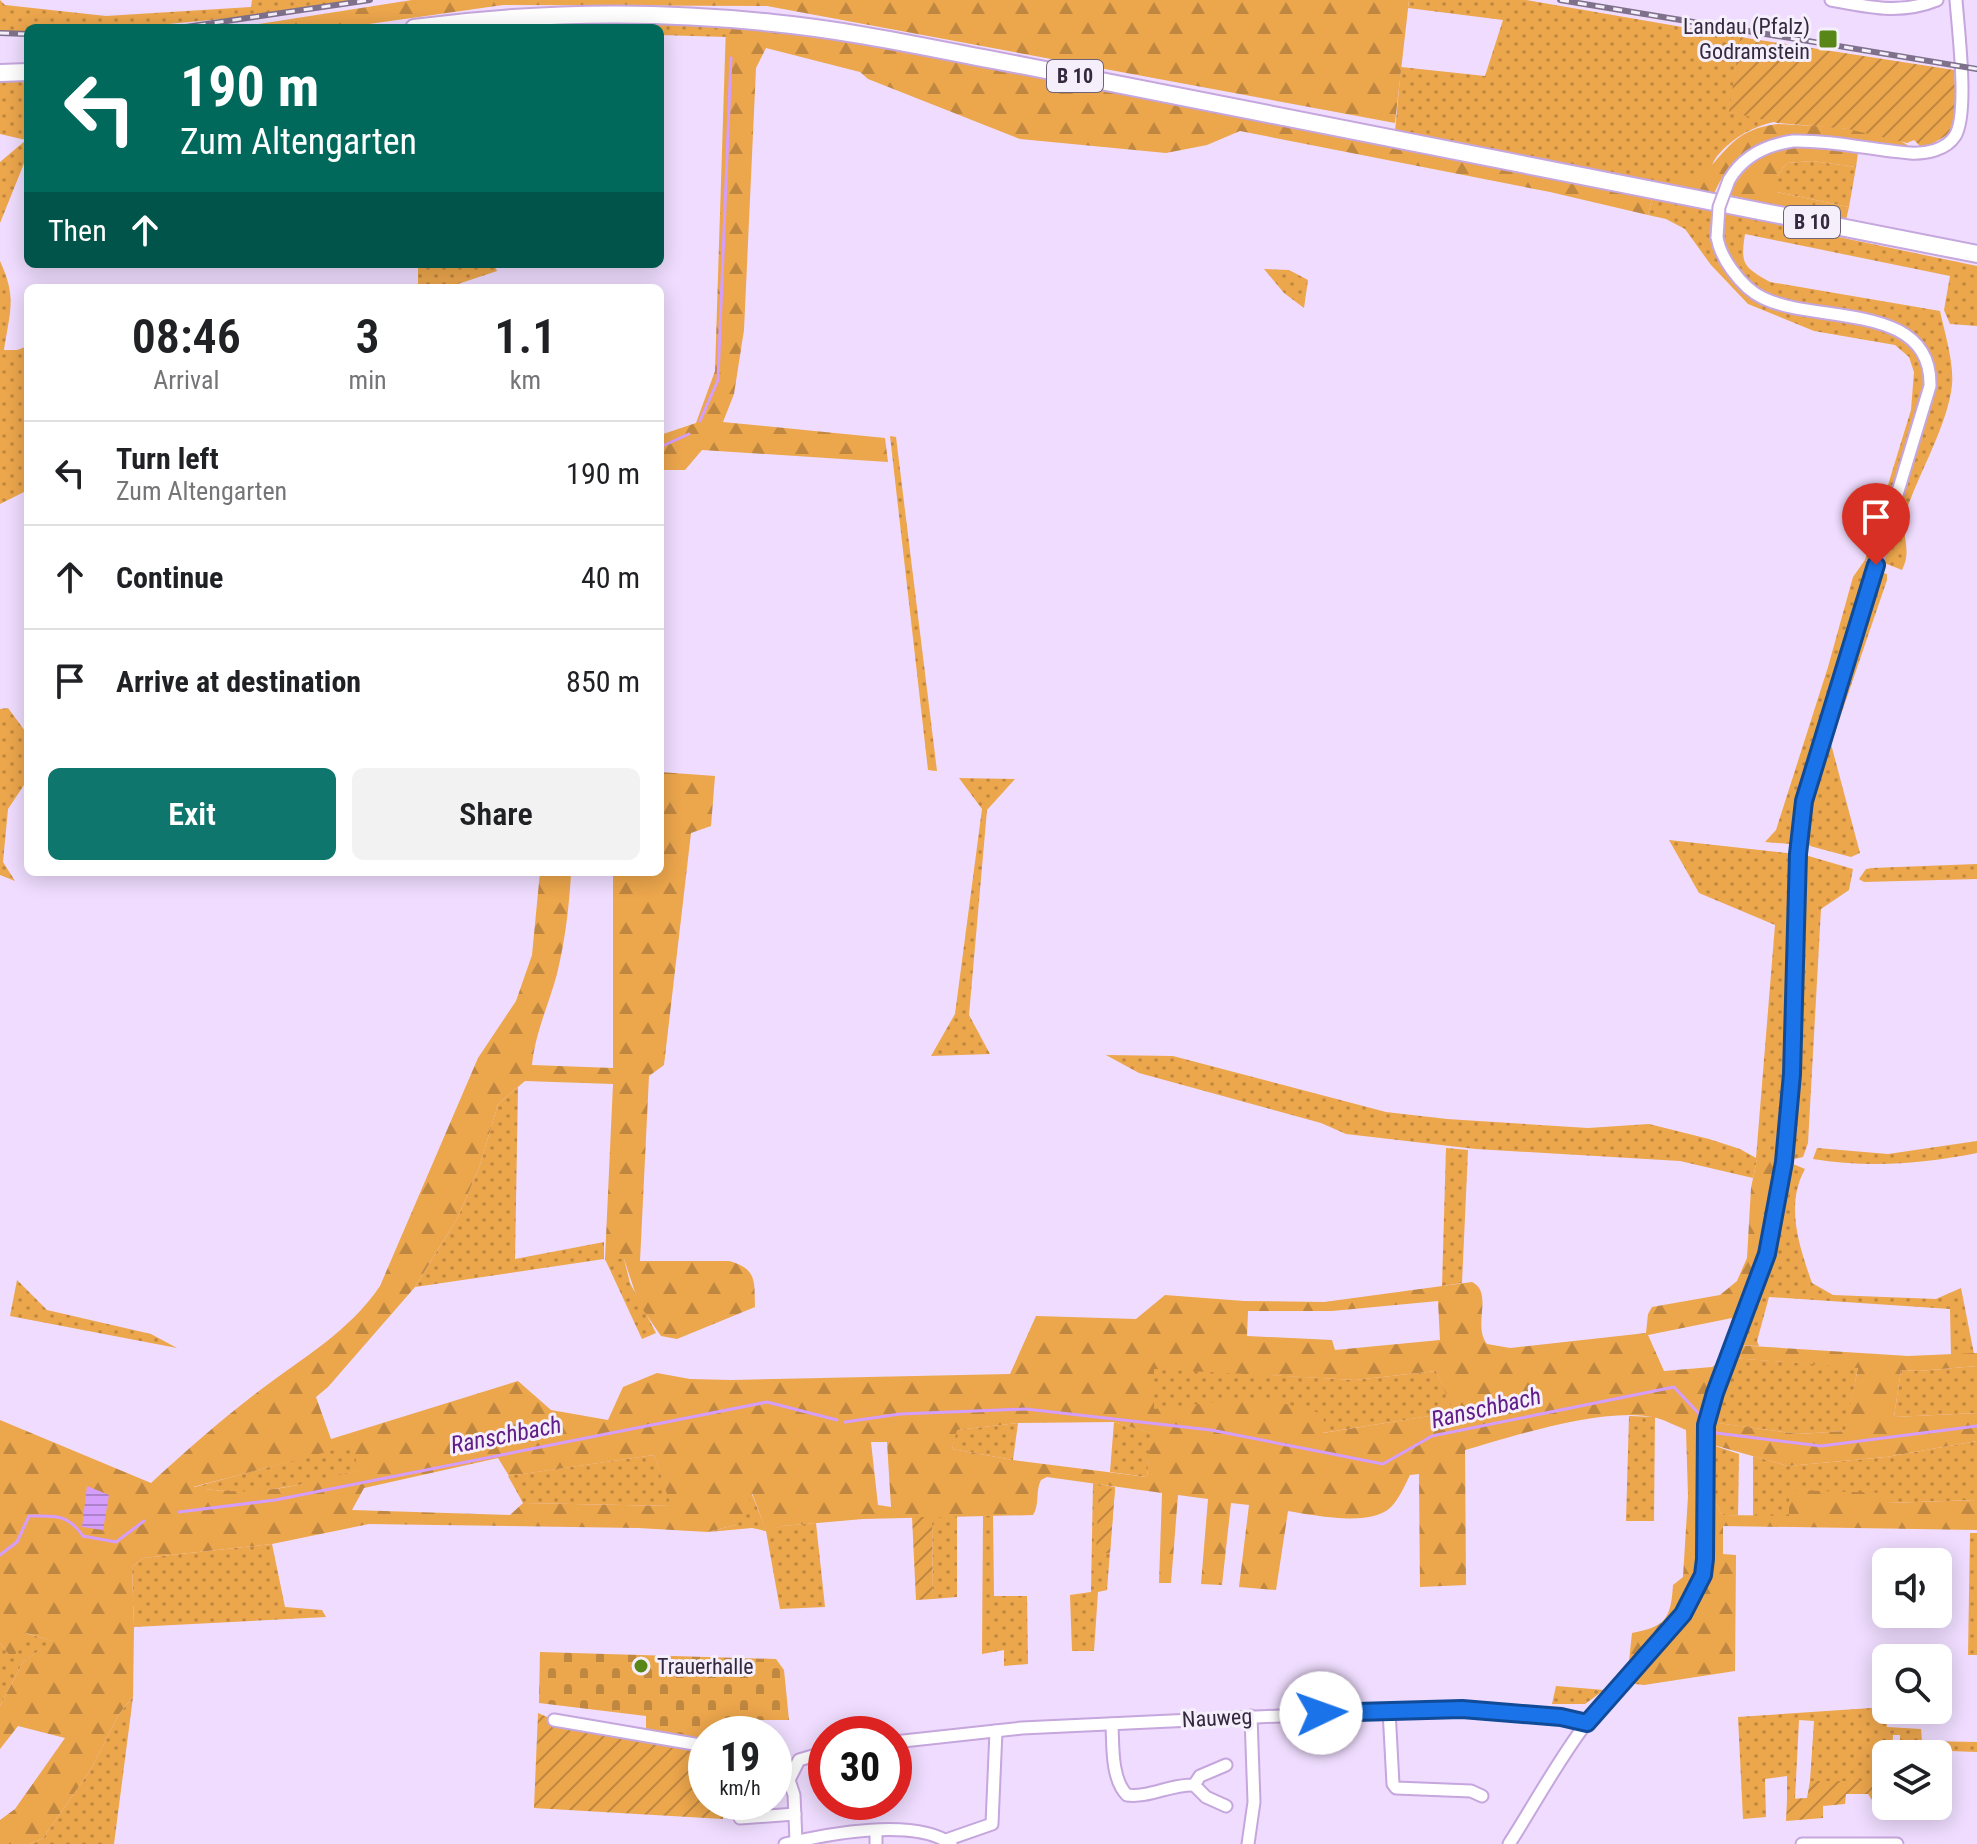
<!DOCTYPE html>
<style>
:root{--surface:#fff;--page:#f2f2f2;--text:#202124;--muted:#757577;--line:#e0e0e0;--accent:#0f766e}
body{margin:0;font-family:"Roboto Condensed",sans-serif;background:var(--page);color:var(--text);height:100vh;display:flex;flex-direction:column;font-size:30px;white-space:nowrap}
*{box-sizing:border-box;margin:0}
p{font-size:26px;color:var(--muted)}
.icon{flex:none;width:44px;height:44px;fill:none;stroke:currentColor;stroke-width:2;stroke-linecap:round;stroke-linejoin:round}
.map{position:relative;flex:1;overflow:hidden}
.sheet{position:absolute;left:24px;top:284px;width:640px;height:592px;display:flex;flex-direction:column;background:var(--surface);border-radius:12px;box-shadow:0 4px 20px #0003}
.sheet>*{flex:none}
.guide{position:absolute;left:24px;top:24px;width:640px;height:244px;border-radius:12px;box-shadow:0 4px 20px #0003;background:#00695c;color:#fff;overflow:hidden}
.buttons{position:absolute;left:1872px;top:1548px;display:grid;gap:16px}
.buttons a{display:grid;place-items:center;width:80px;height:80px;border-radius:12px;background:var(--surface);box-shadow:0 4px 20px #0003;font-size:40px}
.speed{position:absolute;left:688px;top:1716px;display:flex;gap:16px;font-size:40px;font-weight:700;text-align:center}
.speed>*{display:grid;place-content:center;width:104px;height:104px;border-radius:50%;background:var(--surface);box-shadow:0 4px 20px #0003;line-height:1}
.speed small{font-size:20px;font-weight:400}
.speed .limit{border:12px solid #d22;background:#fff;color:#111}
.pin{position:absolute;display:grid;place-items:center;width:68px;height:68px;color:#fff;margin:-82px -34px;border-radius:50% 50% 50% 0;rotate:-45deg;box-shadow:0 0 8px #0007}
.pin .icon{rotate:45deg}
.me{position:absolute;width:88px;margin:-44px;rotate:87deg;stroke-linejoin:round;filter:drop-shadow(0 0 6px #0008)}
.turn{display:flex;align-items:center;gap:28px;height:168px;padding:0 24px;font-size:36px}
.turn .icon{width:104px;height:104px;stroke-width:2.5}
.turn b{display:block;font-size:56px;line-height:68px}
.then{display:flex;align-items:center;height:76px;padding:0 24px;background:#0003;gap:16px;font-size:30px}
.eta{display:flex;justify-content:space-evenly;align-items:center;height:136px;text-align:center}
.eta b{font-size:48px;font-weight:600;line-height:56px}
.button{display:flex;gap:16px;margin-top:auto;padding:16px 24px}
.button a{flex:1;height:92px;border-radius:12px;background:var(--accent);color:#fff;font-size:32px;font-weight:600;line-height:92px;text-align:center}
.button a+a{background:var(--page);color:var(--text)}
ul{padding:0;list-style:none}
li{display:flex;align-items:center;gap:24px;height:104px;padding:0 24px;border-top:2px solid var(--line)}
li div{flex:1}
li b{display:block;font-size:30px}
li em{font-style:normal}
.map>svg:first-child{display:block}
</style>
<div class="map">
<svg width="1977" height="1844" viewBox="0 0 1977 1844">
<defs>
<pattern id="grass-dots" width="8" height="8" patternUnits="userSpaceOnUse" patternTransform="scale(2)"><rect width="8" height="8" fill="#eca64c"/><path d="M2 2h.1M6 6h.1" fill="none" stroke="#c08741" stroke-width="1.8" stroke-linecap="round"/></pattern>
<pattern id="forest-firs" width="22" height="20" patternUnits="userSpaceOnUse" patternTransform="scale(2)"><rect width="22" height="20" fill="#eca64c"/><path d="M5 1l3.5 6h-7zM16 11l3.5 6h-7z" fill="#c08741"/></pattern>
<pattern id="cemetery-stones" width="16" height="16" patternUnits="userSpaceOnUse" patternTransform="scale(2)"><rect width="16" height="16" fill="#eca64c"/><path d="M2 7V4a2 2 0 0 1 4 0v3zM10 15v-3a2 2 0 0 1 4 0v3z" fill="#c08741"/></pattern>
<pattern id="garden-furrows" width="10" height="10" patternUnits="userSpaceOnUse" patternTransform="scale(2)"><rect width="10" height="10" fill="#eca64c"/><path d="M-1 1l2-2M0 10L10 0M9 11l2-2" fill="none" stroke="#c08741"/></pattern>
<pattern id="water-rules" width="6" height="5" patternUnits="userSpaceOnUse" patternTransform="scale(2)"><rect width="6" height="5" fill="#d49efa"/><path d="M0 2.5h6" fill="none" stroke="#ad81cc"/></pattern>
</defs>
<rect width="100%" height="100%" fill="#efdcfe"/>
<g fill="url(#grass-dots)">
<path d="M0 0 5 5 106 16 251 7 252 0H355L232 18 126 28H28V31H0Z"/>
<path d="M1409 0H1526L1740 37 1730 112 1778 121C1754 126 1734 136 1718 155 1714 159 1712 167 1707 171 1700 177 1686 177 1677 177L1675 187 1395 132 1401 67 1485 76 1503 20 1408 8Z"/>
<path d="M585 23 726 25 727 37 660 35V28H516Z"/>
<path d="M0 81 23 82 28 85V161H25L0 223V162L26 140 0 134Z"/>
<path d="M1812 161 1856 167 1849 207 1777 192V176L1787 163Z"/>
<path d="M1652 198 1977 266V326L1950 324 1944 310 1950 276 1745 234C1740 265 1744 267 1770 282L1940 311C1945 334 1954 362 1952 385 1948 425 1917 476 1905 515 1900 534 1913 549 1902 570L1874 559 1866 560 1871 566 1791 844 1765 842 1776 830 1828 667 1853 577 1865 560 1911 410 1914 372 1909 357 1895 345 1814 331 1748 304 1711 265 1685 229 1666 219 1648 215Z"/>
<path d="M0 261C17 298 10 311 4 350H17L28 346V490L0 504Z"/>
<path d="M418 264H494L497 271 458 284 418 288Z"/>
<path d="M1264 269 1289 270 1308 280 1304 308 1284 293Z"/>
<path d="M890 436 896 437 937 771 928 770Z"/>
<path d="M1882 573 1887 574V580L1831 744 1860 853 1851 857 1810 846 1807 841 1808 813 1814 787Z"/>
<path d="M8 708 28 735V779L8 809 3 862 15 881 0 875V709Z"/>
<path d="M959 778 1015 779 987 810 969 1015 990 1054 931 1056 955 1014 982 809Z"/>
<path d="M1669 840 1805 855 1853 869 1849 890 1821 909 1808 1143 1803 1157 1786 1161 1805 1169C1785 1205 1799 1246 1812 1283L1833 1295 1936 1299 1961 1288 1974 1354 1951 1355 1950 1309 1769 1297 1757 1341 1759 1346 1734 1345 1749 1307 1757 1159 1753 1178 1680 1161 1476 1149 1346 1134 1321 1123 1139 1073 1106 1055 1173 1056 1386 1112 1447 1119 1588 1128 1649 1124 1709 1139 1740 1149 1756 1158 1775 925 1699 893Z"/>
<path d="M1977 864V879L1864 882 1859 879 1866 869 1872 868Z"/>
<path d="M518 1087 515 1259 604 1242V1259L415 1287 458 1217 479 1168 498 1104Z"/>
<path d="M1977 1141V1153C1922 1164 1868 1168 1813 1159L1817 1148 1888 1154Z"/>
<path d="M1446 1148 1468 1150 1462 1283 1442 1286Z"/>
<path d="M605 1259H624L630 1283 656 1333 642 1339Z"/>
<path d="M17 1280 47 1310 151 1334 177 1348 10 1316Z"/>
<path d="M1733 1358 1858 1367 1846 1431 1798 1434 1710 1422Z"/>
<path d="M1977 1366V1413L1894 1417 1901 1370 1918 1371Z"/>
<path d="M1154 1368 1355 1380 1436 1371 1455 1412 1322 1433 1154 1409Z"/>
<path d="M1629 1416 1655 1417 1654 1521H1626Z"/>
<path d="M1114 1422 1152 1433 1147 1477 1110 1472Z"/>
<path d="M1018 1423 1013 1460 952 1449 956 1430Z"/>
<path d="M1977 1441V1500L1886 1503V1494L1789 1491 1790 1516H1753V1456L1788 1466 1886 1457Z"/>
<path d="M353 1444 359 1470 318 1482 248 1493 191 1488Z"/>
<path d="M1709 1444 1739 1454 1738 1515H1722L1709 1490Z"/>
<path d="M654 1455 672 1506 523 1503 508 1476Z"/>
<path d="M1093 1483 1115 1487 1107 1590 1098 1592 1094 1651H1072L1070 1595 1091 1592Z"/>
<path d="M751 1492 766 1530 783 1526 816 1523 825 1607 780 1609 766 1531 752 1528 708 1532 735 1525Z"/>
<path d="M957 1516V1597L933 1599 932 1517Z"/>
<path d="M983 1516H993L994 1596H1027L1028 1664 1004 1666V1650L982 1654Z"/>
<path d="M1970 1533H1977V1655H1968Z"/>
<path d="M272 1544 285 1607 322 1610 326 1617 134 1627 132 1567 143 1558Z"/>
<path d="M25 1633 53 1641 23 1662 0 1706V1643L9 1655Z"/>
<path d="M1556 1686 1604 1690 1585 1704H1552Z"/>
<path d="M133 1697 114 1844H30L43 1838 91 1769 119 1714Z"/>
<path d="M1886 1707 1887 1727 1921 1729 1922 1741 1977 1742V1752L1923 1750 1922 1746V1754H1900V1735H1893L1892 1754H1886V1781H1810L1814 1721 1799 1720 1795 1799H1787V1776L1765 1779 1766 1817 1743 1819 1738 1717Z"/>
</g>
<g fill="url(#forest-firs)" fill-rule="evenodd">
<path d="M412 0H1409L1395 123 767 6 503 5 341 28H234Z"/>
<path d="M726 25 832 38 957 61 1150 97 1652 198 1648 215 1550 192 1240 131 1207 145 1166 153 1020 139 868 79 860 72 766 48 756 68 744 330 734 394 723 422 885 438 888 462 702 450 685 470H660V435L696 423 715 371Z"/>
<path d="M1778 124C1813 126 1890 127 1914 150 1843 140 1750 109 1714 194L1675 187 1676 177C1712 178 1713 158 1737 139 1750 129 1763 126 1778 124Z"/>
<path d="M1801 146 1858 153 1856 167 1812 161 1787 163 1777 176V192L1849 207 1846 220 1729 195C1745 163 1765 151 1801 146Z"/>
<path d="M660 772 715 776 711 826 691 833 664 1065 649 1076 640 1261H729C758 1269 754 1282 755 1307L677 1339 661 1336 639 1304 624 1259H605L613 1084 525 1081 498 1104 479 1168 458 1217 415 1287 328 1387 316 1397 331 1439 518 1381 551 1410 608 1420 623 1387 657 1373 690 1379 732 1380 1010 1374 1036 1316 1136 1319 1165 1295 1244 1301 1324 1302 1472 1282C1494 1293 1472 1325 1487 1344L1510 1348 1646 1333 1648 1314 1652 1307 1720 1295 1737 1281 1747 1258 1751 1188 1757 1159 1784 1162 1775 1221 1735 1345 1908 1356 1977 1353V1366L1918 1371 1901 1370 1894 1417 1977 1413V1441L1886 1457 1788 1466 1710 1444 1709 1490 1722 1515 1789 1516V1490L1886 1493 1887 1503 1977 1500V1530L1723 1526V1554L1736 1555 1735 1671 1644 1685 1626 1683 1641 1660 1629 1661 1632 1633C1665 1627 1671 1619 1673 1585L1683 1577 1688 1496 1686 1430C1676 1426 1667 1421 1657 1418 1608 1405 1514 1436 1465 1450L1466 1585 1420 1587 1419 1474 1410 1475C1405 1485 1398 1501 1390 1508 1368 1527 1313 1515 1288 1511L1276 1590 1239 1587 1249 1505 1231 1503 1222 1585 1201 1584 1208 1499 1178 1495 1171 1583H1159L1162 1493 1047 1477 1041 1480C1035 1491 1040 1505 1033 1515L863 1519 783 1526 766 1531 752 1493 744 1517 735 1525 708 1532 638 1528 369 1524 272 1544 143 1558 132 1567 134 1627 133 1697 119 1714 91 1769 43 1838 30 1844H0V1820L15 1809 65 1738 18 1726 0 1749V1706L23 1662 52 1641 26 1633 15 1655H9L0 1643V1420L151 1483C186 1451 221 1420 259 1391 302 1358 349 1332 380 1286L478 1058 516 1001 532 955 540 872H571V874C569 908 565 941 557 974 549 1004 535 1033 532 1065L613 1068V872H660ZM1438 1301 1440 1340 1335 1350 1332 1340 1247 1336 1248 1311H1332ZM1732 1318 1722 1360 1712 1367 1664 1371 1648 1335ZM1733 1358 1858 1368 1845 1431 1798 1434 1711 1422 1718 1395ZM1154 1369 1355 1380 1436 1371 1454 1412 1323 1433 1324 1414 1260 1397 1154 1409ZM1114 1422 1151 1433 1147 1477 1013 1460 952 1449 957 1430 1018 1423ZM871 1442H887L891 1507 878 1505ZM353 1445 358 1470C302 1486 252 1498 193 1487ZM654 1455 671 1506 523 1503 510 1515 352 1510 364 1488 498 1458 509 1476Z"/>
</g>
<path fill="url(#cemetery-stones)" d="M540 1652 776 1659 784 1670 789 1720H738L737 1734H706V1741L646 1731V1716L539 1703Z"/>
<g fill="url(#garden-furrows)">
<path d="M1740 37 1954 70 1956 110 1949 134 1923 149 1914 140 1907 143 1848 129 1778 123 1729 112Z"/>
<path d="M1099 1488 1115 1489 1110 1553H1096Z"/>
<path d="M912 1517H932L933 1599 916 1600Z"/>
<path d="M538 1713 554 1720 706 1746V1802H723V1819L534 1808Z"/>
<path d="M1810 1781H1886V1806H1922V1816L1882 1815 1868 1794H1846L1845 1804 1823 1806V1818L1786 1821 1787 1799 1807 1798Z"/>
</g>
<path fill="url(#water-rules)" d="M87 1486 109 1495 103 1530 82 1527Z"/>
<g fill="none" stroke-linecap="round" stroke-linejoin="round">
<g stroke="#d49efa" stroke-width="3">
<path d="M700 421 718 380 731 58"/>
<path d="M660 447 689 434"/>
<path d="M845 1422 900 1414 1026 1409 1211 1430 1383 1464 1432 1436 1674 1387 1703 1418"/>
<path d="M1710 1427 1716 1433 1821 1446 1977 1426"/>
<path d="M179 1512 275 1500 767 1402 837 1420"/>
<path d="M0 1555 17 1542 29 1516C54 1516 67 1513 83 1536L116 1542 144 1521"/>
</g>
<g stroke="#c5a6dd" stroke-width="15">
<g id="minor">
<path d="M1831 0C1869 7 1900 15 1937 0"/>
<path d="M1729 180C1743 156 1766 145 1793 141 1833 140 1871 150 1910 153 1926 154 1946 150 1955 136 1969 114 1958 28 1956 0"/>
<path d="M1389 1710 1393 1784 1396 1788 1471 1791 1482 1796"/>
<path d="M554 1720 706 1746"/>
<path d="M1112 1724C1113 1745 1111 1779 1127 1795 1149 1798 1171 1784 1194 1785L1200 1776 1226 1765"/>
<path d="M894 1742 1022 1728 1428 1709 1510 1713 1571 1719 1587 1723"/>
<path d="M774 1767 789 1780"/>
<path d="M1194 1785 1206 1797 1226 1806"/>
<path d="M740 1818 795 1814"/>
<path d="M876 1831V1844"/>
<path d="M946 1840 992 1824 996 1731"/>
<path d="M796 1841 794 1795 789 1780 799 1760 826 1752"/>
<path d="M785 1844C827 1834 915 1817 951 1844"/>
<path d="M1248 1844 1254 1802 1251 1716"/>
<path d="M1509 1844C1534 1805 1557 1762 1585 1725 1624 1675 1695 1622 1705 1559L1706 1425 1715 1393 1767 1254 1784 1162 1792 1074 1798 854 1804 801 1930 386C1932 301 1816 324 1763 298 1750 292 1740 281 1732 270 1724 259 1719 250 1717 237"/>
<path d="M1802 1844H1897"/>
</g>
</g>
<g stroke="#c5a6dd" stroke-width="20">
<g id="highway">
<path d="M414 28C534 12 653 10 773 23 856 31 938 50 1020 65L1977 254"/>
<path d="M0 73 28 72"/>
</g>
</g>
<use href="#minor" stroke="#fff" stroke-width="11"/>
<use href="#highway" stroke="#fff" stroke-width="16"/>
<g stroke="#7f718b" stroke-width="6">
<g id="rail">
<path d="M1560 0 1977 69"/>
<path d="M179 28 370 0"/>
<path d="M0 33 28 34"/>
</g>
</g>
<use href="#rail" stroke="#f5effb" stroke-width="3" stroke-dasharray="9" stroke-linecap="butt"/>
<g stroke="#c5a6dd" stroke-width="15" stroke-linecap="butt">
<path id="minor-bridge" d="M1717 237 1719 207 1729 180"/>
</g>
<use href="#minor-bridge" stroke="#fff" stroke-width="11"/>
</g>
<g fill="none" stroke-linecap="round" stroke-linejoin="round">
<g stroke="#114b97" stroke-width="20">
<path id="route" d="M1321 1713 1462 1709 1561 1717 1587 1723 1683 1614 1703 1575 1705 1559 1706 1425 1715 1393 1767 1254 1784 1162 1792 1074 1798 854 1804 801 1876 565"/>
</g>
<use href="#route" stroke="#1a73e8" stroke-width="14"/>
</g>
<g fill="#598717" stroke="#f5effb" stroke-width="3">
<rect x="1818" y="29" width="20" height="20" rx="4"/>
<circle cx="641" cy="1666" r="8"/>
</g>
<g text-anchor="middle" dominant-baseline="central" stroke-width="6" stroke-linejoin="round" paint-order="stroke">
<g fill="#f5effb" stroke="#6f6477" stroke-width="2">
<rect x="1047" y="60" width="56" height="32" rx="6"/>
<rect x="1784" y="206" width="56" height="32" rx="6"/>
</g>
<g font-size="20" font-weight="bold" fill="#35293f">
<text x="1075" y="76">B 10</text>
<text x="1812" y="222">B 10</text>
</g>
<g font-size="22" fill="#35293f" stroke="#f5effb" text-anchor="end">
<text x="1810" y="26">Landau (Pfalz)<tspan x="1810" dy="25">Godramstein</tspan></text>
<text x="657" y="1666" text-anchor="start">Trauerhalle</text>
</g>
<g font-size="22" fill="#35293f" stroke="#f5effb">
<text transform="translate(1217 1718) rotate(-3)">Nauweg</text>
</g>
<g font-size="24" font-style="italic" fill="#621e88" stroke="#f5effb">
<text transform="translate(1486 1408) rotate(-13)">Ranschbach</text>
<text transform="translate(506 1435) rotate(-11)">Ranschbach</text>
</g>
</g>
</svg>
<div class="buttons">
<a><svg class="icon" aria-label="sound" viewBox="0 0 24 24"><path d="M4 9h4l5-4v14l-5-4H4zM17 9q2 3 0 6"/></svg></a>
<a><svg class="icon" aria-label="search" viewBox="0 0 24 24"><circle cx="10" cy="10" r="6"/><path d="M15 15l6 6"/></svg></a>
<a><svg class="icon" aria-label="layers" viewBox="0 0 24 24"><path d="M12 4l9 5-9 5-9-5zM3 14l9 5 9-5"/></svg></a>
</div>
<div class="speed"><div>19<small>km/h</small></div><div class="limit">30</div></div>
<div class="pin" style="left:1876px;top:565px;background:#d93025"><svg class="icon" aria-label="arrive" viewBox="0 0 24 24"><path d="M6 21V4h12l-3 4 3 4H6"/></svg></div>
<svg class="me" style="left:1321px;top:1713px" viewBox="-20 -20 40 40"><circle r="19" fill="#fff"/><path d="M0-13L10 11 0 6-10 11z" fill="#1a73e8"/></svg>
<div class="guide">
<div class="turn"><svg class="icon" aria-label="left" viewBox="0 0 24 24"><path d="M17 20v-9H6M10 6l-5 5 5 5"/></svg><div><b>190 m</b>Zum Altengarten</div></div>
<div class="then">Then<svg class="icon" aria-label="ahead" viewBox="0 0 24 24"><path d="M12 20V5M6 11l6-6 6 6"/></svg></div>
</div>
<section class="sheet">
<div class="eta">
<div><b>08:46</b><p>Arrival</p></div>
<div><b>3</b><p>min</p></div>
<div><b>1.1</b><p>km</p></div>
</div>
<ul>
<li><svg class="icon" aria-label="left" viewBox="0 0 24 24"><path d="M17 20v-9H6M10 6l-5 5 5 5"/></svg><div><b>Turn left</b><p>Zum Altengarten</p></div><em>190 m</em></li>
<li><svg class="icon" aria-label="ahead" viewBox="0 0 24 24"><path d="M12 20V5M6 11l6-6 6 6"/></svg><div><b>Continue</b></div><em>40 m</em></li>
<li><svg class="icon" aria-label="arrive" viewBox="0 0 24 24"><path d="M6 21V4h12l-3 4 3 4H6"/></svg><div><b>Arrive at destination</b></div><em>850 m</em></li>
</ul>
<div class="button"><a>Exit</a><a>Share</a></div>
</section>
</div>
